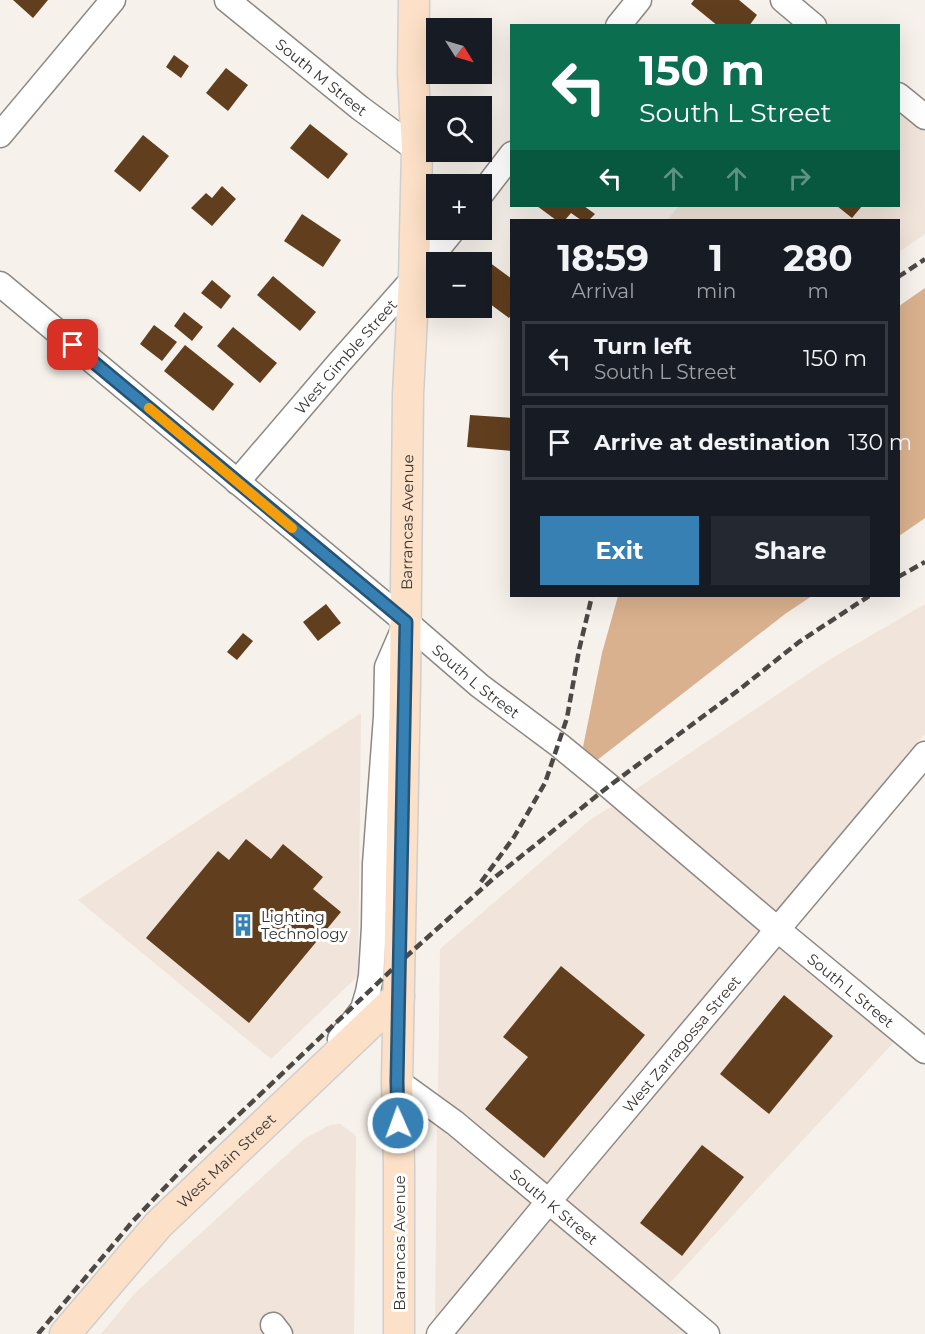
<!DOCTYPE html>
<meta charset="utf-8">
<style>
:root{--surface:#171b24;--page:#242831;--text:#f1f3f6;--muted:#9ea1a6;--line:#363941;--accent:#3780b4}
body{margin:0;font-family:Montserrat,sans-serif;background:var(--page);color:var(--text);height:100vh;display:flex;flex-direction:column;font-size:22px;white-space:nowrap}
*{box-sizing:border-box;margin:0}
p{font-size:20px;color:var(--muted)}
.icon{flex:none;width:33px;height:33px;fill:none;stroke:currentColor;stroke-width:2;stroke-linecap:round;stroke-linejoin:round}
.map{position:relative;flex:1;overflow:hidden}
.sheet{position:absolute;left:510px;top:219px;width:390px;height:378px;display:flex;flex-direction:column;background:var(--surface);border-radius:0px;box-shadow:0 6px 24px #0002}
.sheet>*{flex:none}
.hud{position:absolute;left:510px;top:24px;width:390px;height:183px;border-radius:0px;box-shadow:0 6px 24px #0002;background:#0b6e4f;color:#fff;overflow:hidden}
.needle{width:39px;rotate:127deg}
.tools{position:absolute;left:426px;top:18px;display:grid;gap:12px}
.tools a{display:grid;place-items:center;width:66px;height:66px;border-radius:0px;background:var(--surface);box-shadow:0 6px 24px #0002;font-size:30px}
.pin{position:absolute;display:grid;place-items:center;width:51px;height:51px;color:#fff;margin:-26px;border-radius:12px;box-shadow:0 3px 9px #0006}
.me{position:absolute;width:66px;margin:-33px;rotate:358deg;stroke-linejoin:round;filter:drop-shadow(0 0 4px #0008)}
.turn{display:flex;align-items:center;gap:21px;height:126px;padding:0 30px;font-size:27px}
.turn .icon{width:78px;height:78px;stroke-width:2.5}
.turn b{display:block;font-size:42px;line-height:51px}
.lanes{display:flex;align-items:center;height:57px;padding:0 30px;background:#0003;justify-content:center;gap:30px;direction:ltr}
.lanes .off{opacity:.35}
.eta{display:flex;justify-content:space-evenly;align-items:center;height:102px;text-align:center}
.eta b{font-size:36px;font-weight:700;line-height:42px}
.cta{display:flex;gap:12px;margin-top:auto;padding:12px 30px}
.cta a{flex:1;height:69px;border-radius:0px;background:var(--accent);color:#fff;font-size:24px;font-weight:700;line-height:69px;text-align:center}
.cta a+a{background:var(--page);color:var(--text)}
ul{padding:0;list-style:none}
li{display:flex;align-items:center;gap:18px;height:75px;margin:0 12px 9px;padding:0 18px;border:3px solid var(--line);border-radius:0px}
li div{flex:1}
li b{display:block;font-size:22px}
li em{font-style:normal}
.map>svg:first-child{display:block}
</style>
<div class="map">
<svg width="925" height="1334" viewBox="0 0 925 1334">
<rect width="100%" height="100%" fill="#f7f1eb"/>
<g fill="#f1e4da">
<path d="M899 110 925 132V234L899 252 898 220H667L679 206H898Z"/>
<path d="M925 604V734L774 912 633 791 827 661Z"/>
<path d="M361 713 358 976 271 1059 78 900Z"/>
<path d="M614 805 760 929 546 1184 438 1097 440 949 590 820Z"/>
<path d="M780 946 895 1041 667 1286 566 1201Z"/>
<path d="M340 1124 354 1134 356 1137 354 1334H101L135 1293 304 1139 330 1125Z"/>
<path d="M437 1125 532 1201 435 1318Z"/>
<path d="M552 1218 690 1334H455Z"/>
</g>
<g fill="#dab18e">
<path d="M925 288V518L899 536V306Z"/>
<path d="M618 596H812L785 614 596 761 583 747 602 653Z"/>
</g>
<g fill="#613f1e">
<path d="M13 0H48L33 18Z"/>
<path d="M694 0H739L757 15 749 26H718L691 4Z"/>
<path d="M174 55 189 66 181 78 166 67Z"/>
<path d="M226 68 248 85 228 111 206 93Z"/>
<path d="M310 124 348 154 328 179 290 148Z"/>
<path d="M143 135 169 156 140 192 114 171Z"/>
<path d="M222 186 236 199 212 226 191 208 206 193 212 198Z"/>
<path d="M537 206H584L595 214 589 220H581L571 213 565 220H556Z"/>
<path d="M837 206H862L852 218Z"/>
<path d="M302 214 341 240 323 267 284 241Z"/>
<path d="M478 254 512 279V314L509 318 482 298V262H471Z"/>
<path d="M273 276 316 312 300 331 257 295Z"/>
<path d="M212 280 231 296 221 309 201 293Z"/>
<path d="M184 312 203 327 192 341 174 326Z"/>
<path d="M154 325 177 342 162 361 140 344Z"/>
<path d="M233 327 277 363 260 383 217 346Z"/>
<path d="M185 345 234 384 213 411 164 371Z"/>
<path d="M470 415 512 418V451L467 447Z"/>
<path d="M326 604 341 623 318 641 303 622Z"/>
<path d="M243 633 253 641 237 660 227 652Z"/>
<path d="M246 839 271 859 283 844 323 877 313 889 341 912 249 1023 146 938 218 851 229 860Z"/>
<path d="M561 966 645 1035 544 1158 485 1109 528 1057 503 1037Z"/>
<path d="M784 995 833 1036 769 1114 720 1074Z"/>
<path d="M702 1145 744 1177 682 1256 640 1223Z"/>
</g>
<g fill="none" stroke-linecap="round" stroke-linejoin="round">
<g stroke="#8d8883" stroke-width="27">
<g id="minor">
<path id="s1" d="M227 0 360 108 417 150"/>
<path d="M783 0 814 26"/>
<path d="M618 26 639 0"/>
<path d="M898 95 925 117"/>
<path d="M0 135 113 0"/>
<path d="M482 193 512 154"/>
<path id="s2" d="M0 284 406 622 480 686 559 745 609 786 777 929 925 1051"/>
<path id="s3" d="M237 482 338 364 414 278 453 230"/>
<path d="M340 1039 363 1009 368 992 371 976 374 927 375 864 386 717 387 667 403 630"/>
<path id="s4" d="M397 1081 455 1123 707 1334"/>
<path d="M273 1325 280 1334"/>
<path id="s5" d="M439 1334 549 1201 925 754"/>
</g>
</g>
<g stroke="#cfcece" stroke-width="33">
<g id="major">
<path id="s6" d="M65 1334 159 1224 399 996"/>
<path id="s7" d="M399 1334V1165L397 1081 405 684 408 394 414 278 417 150 413 74 414 0"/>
</g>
</g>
<use href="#minor" stroke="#fff" stroke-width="24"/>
<use href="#major" stroke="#fce0c7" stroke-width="30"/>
<g stroke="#4b4845" stroke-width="4.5" stroke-dasharray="9 4.5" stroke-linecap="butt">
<path d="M898 277 925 259"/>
<path d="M898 577 925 562"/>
<path d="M481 882 514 837 545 783 567 718 579 650 592 596"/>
<path d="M38 1334 133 1221 192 1159 400 962 494 878 609 786 740 689 799 642 869 596"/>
</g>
</g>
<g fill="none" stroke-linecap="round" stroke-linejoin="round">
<g stroke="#245375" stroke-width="15">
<path id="route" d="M73 345 406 622 397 1081 398 1123"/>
</g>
<use href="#route" stroke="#3780b4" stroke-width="10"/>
<path stroke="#f59e0b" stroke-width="10" d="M149 408 292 528"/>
</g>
<defs>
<g id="building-bare" transform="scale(1.8)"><path d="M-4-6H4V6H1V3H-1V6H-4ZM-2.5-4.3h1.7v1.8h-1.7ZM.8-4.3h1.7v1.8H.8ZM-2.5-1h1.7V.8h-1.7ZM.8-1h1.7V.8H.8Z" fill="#3780b4" stroke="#fff" stroke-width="2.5" paint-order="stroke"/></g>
</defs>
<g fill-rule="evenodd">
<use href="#building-bare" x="243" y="925"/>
</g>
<g text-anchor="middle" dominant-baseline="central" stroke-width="6" stroke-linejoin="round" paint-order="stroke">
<g font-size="15" fill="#363331" stroke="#fff">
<text stroke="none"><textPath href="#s1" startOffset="122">South M Street</textPath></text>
<text stroke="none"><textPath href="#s3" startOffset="166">West Gimble Street</textPath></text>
<text stroke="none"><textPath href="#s7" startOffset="812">Barrancas Avenue</textPath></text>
<text stroke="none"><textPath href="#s2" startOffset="620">South L Street</textPath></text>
<text stroke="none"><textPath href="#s2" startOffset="1106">South L Street</textPath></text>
<text stroke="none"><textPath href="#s5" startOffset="378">West Zarragossa Street</textPath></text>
<text stroke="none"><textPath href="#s6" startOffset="237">West Main Street</textPath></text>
<text stroke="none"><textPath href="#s4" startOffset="201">South K Street</textPath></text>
<text transform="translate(399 1243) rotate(-90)">Barrancas Avenue</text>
</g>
<g font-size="15" fill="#363331" stroke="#fff" text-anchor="start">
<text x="261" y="916">Lighting<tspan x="261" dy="17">Technology</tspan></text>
</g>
</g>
</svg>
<div class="tools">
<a><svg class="needle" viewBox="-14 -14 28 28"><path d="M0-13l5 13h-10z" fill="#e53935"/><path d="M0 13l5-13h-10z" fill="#9ea1a6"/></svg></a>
<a><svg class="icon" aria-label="search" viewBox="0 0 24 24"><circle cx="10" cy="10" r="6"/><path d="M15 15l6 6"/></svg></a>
<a>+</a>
<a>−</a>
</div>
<div class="pin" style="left:73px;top:345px;background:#d93025"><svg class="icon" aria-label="arrive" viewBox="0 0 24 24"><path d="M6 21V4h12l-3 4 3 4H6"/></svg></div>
<svg class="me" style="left:398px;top:1123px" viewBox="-20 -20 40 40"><circle r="17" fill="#3780b4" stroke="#fff" stroke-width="3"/><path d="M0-11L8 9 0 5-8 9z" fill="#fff"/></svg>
<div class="hud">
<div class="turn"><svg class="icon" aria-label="left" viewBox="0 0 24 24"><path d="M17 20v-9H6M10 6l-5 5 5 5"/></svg><div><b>150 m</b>South L Street</div></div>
<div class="lanes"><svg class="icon" aria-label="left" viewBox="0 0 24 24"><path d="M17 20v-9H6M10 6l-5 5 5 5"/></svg><svg class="icon off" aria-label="ahead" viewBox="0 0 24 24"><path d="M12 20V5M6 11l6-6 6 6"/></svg><svg class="icon off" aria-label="ahead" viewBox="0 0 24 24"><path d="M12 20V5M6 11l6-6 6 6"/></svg><svg class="icon off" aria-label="right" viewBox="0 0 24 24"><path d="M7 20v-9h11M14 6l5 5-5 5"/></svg></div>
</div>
<section class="sheet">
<div class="eta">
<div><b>18:59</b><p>Arrival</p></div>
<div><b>1</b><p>min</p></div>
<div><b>280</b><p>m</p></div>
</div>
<ul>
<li><svg class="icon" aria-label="left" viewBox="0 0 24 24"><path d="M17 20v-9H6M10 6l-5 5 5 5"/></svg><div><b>Turn left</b><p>South L Street</p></div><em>150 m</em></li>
<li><svg class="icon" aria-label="arrive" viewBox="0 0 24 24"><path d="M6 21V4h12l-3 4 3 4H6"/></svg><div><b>Arrive at destination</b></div><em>130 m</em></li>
</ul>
<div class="cta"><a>Exit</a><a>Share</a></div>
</section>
</div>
